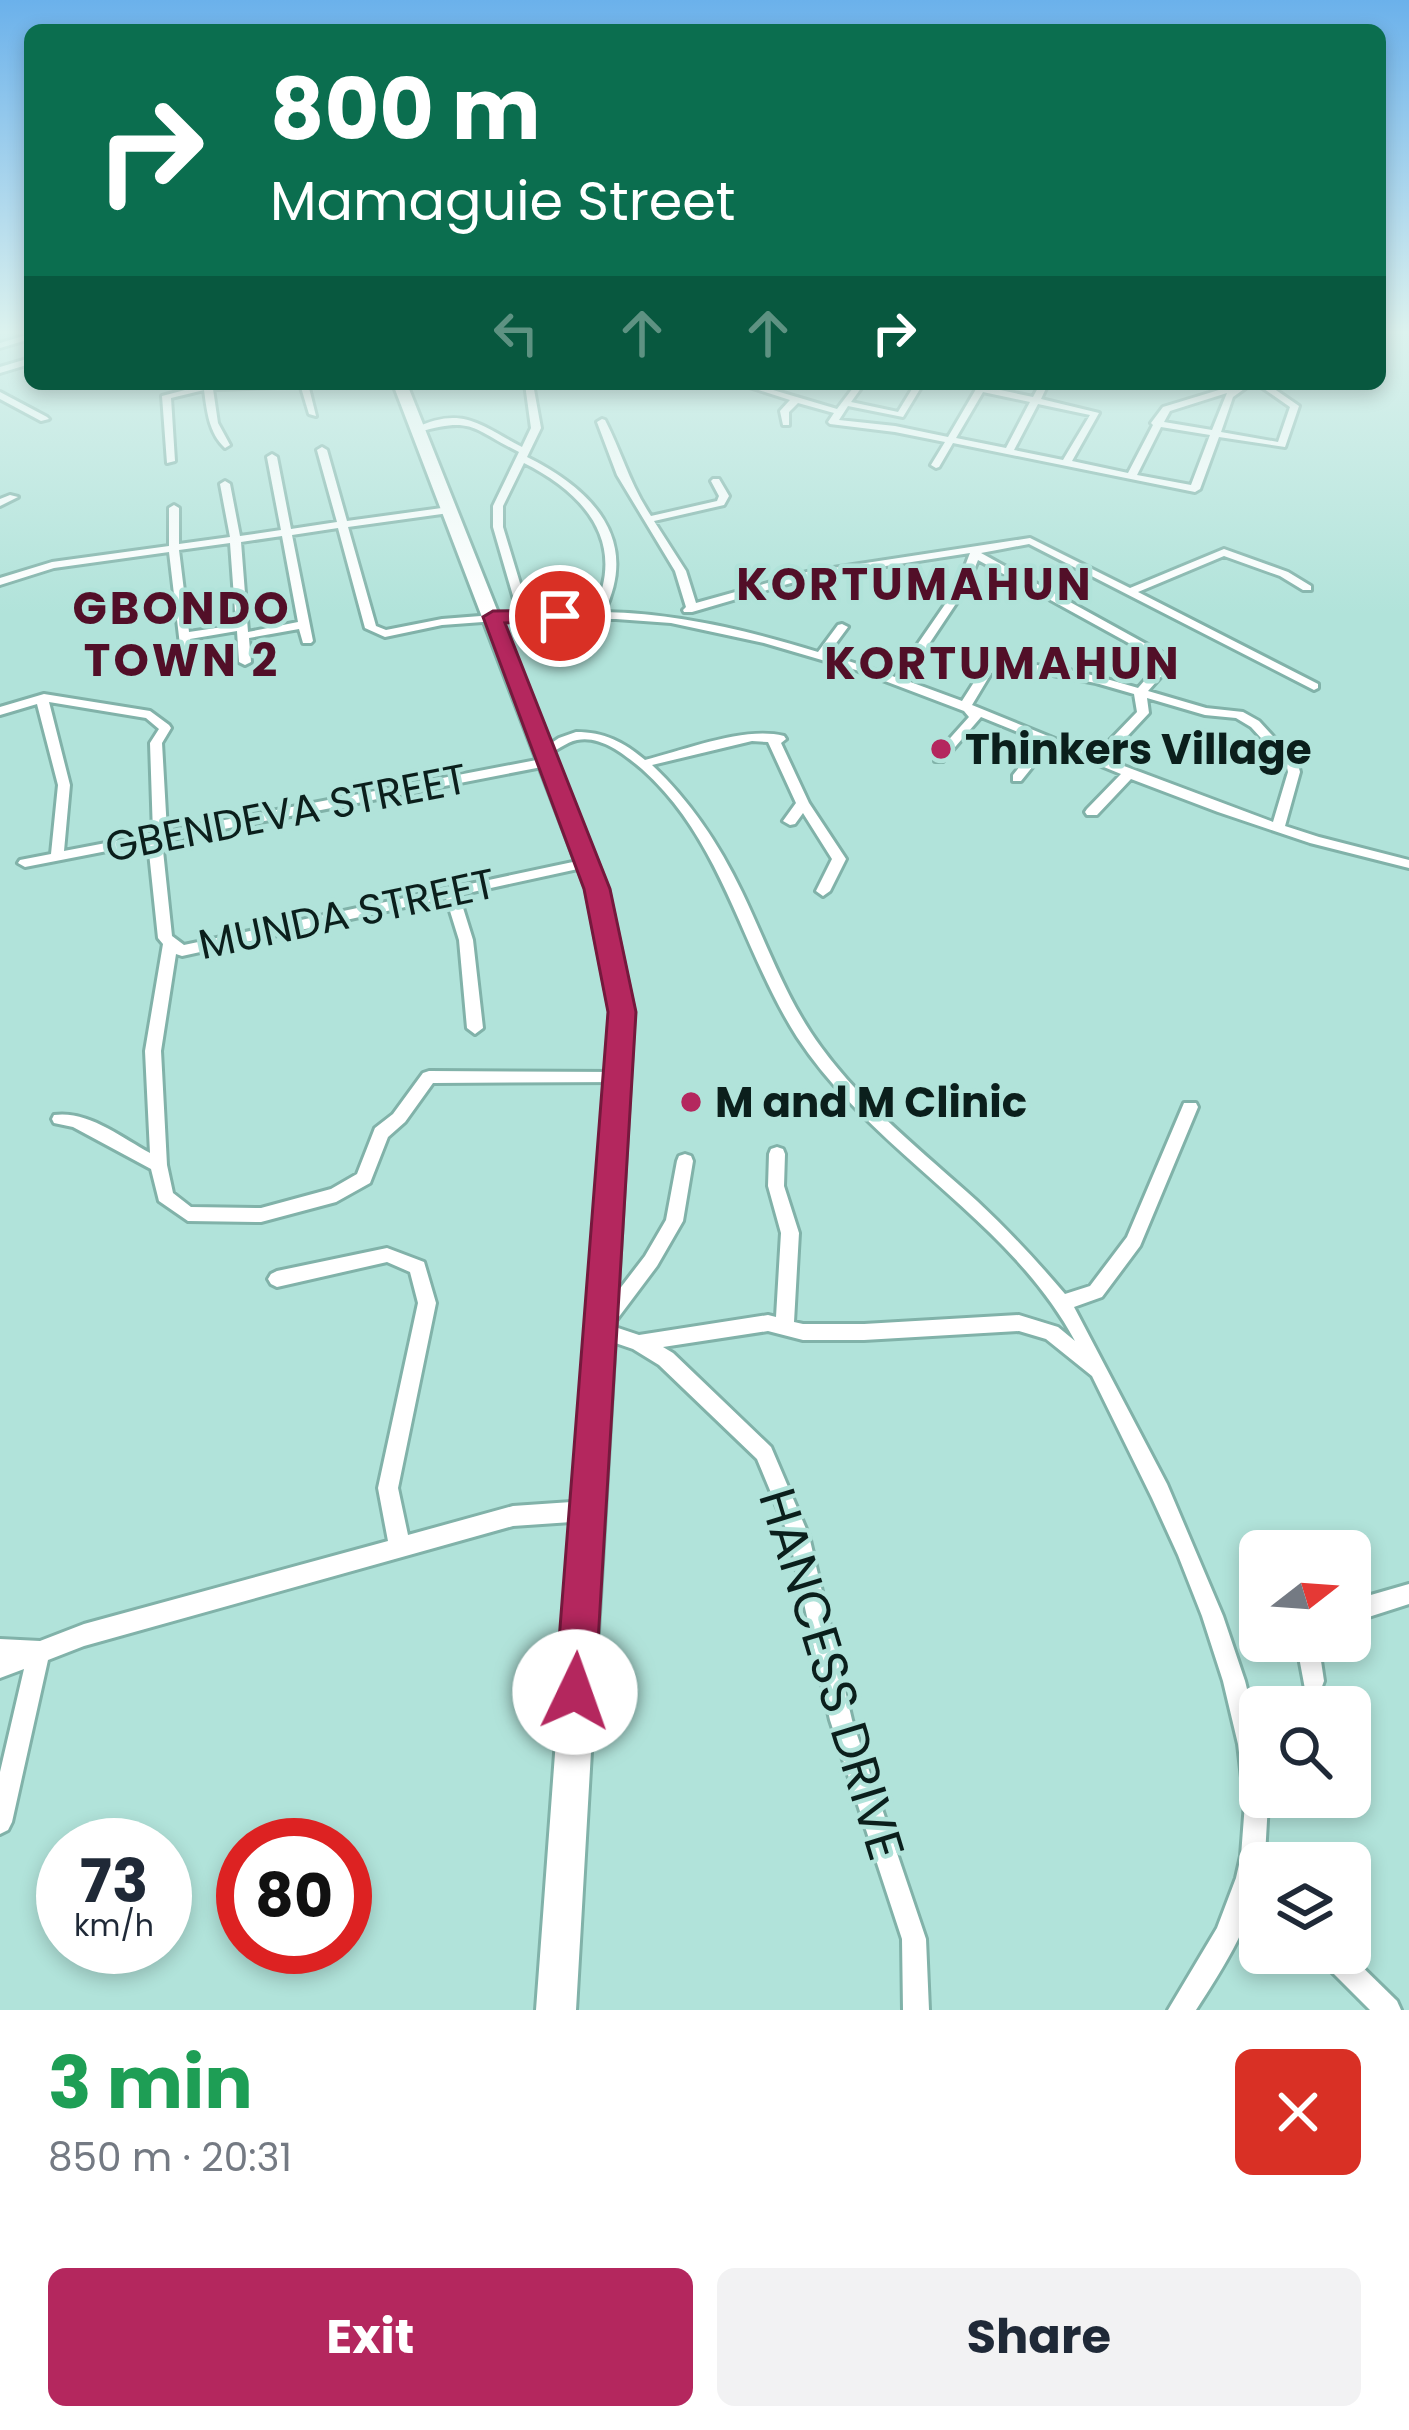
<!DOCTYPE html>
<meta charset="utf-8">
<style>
:root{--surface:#fff;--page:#f2f2f3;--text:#1f2937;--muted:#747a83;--accent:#b4275e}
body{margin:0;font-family:Poppins,sans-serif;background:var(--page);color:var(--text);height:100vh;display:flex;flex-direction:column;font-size:45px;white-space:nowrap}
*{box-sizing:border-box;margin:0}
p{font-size:39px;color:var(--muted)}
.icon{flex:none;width:66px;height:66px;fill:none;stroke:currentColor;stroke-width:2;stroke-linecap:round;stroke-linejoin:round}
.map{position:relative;height:2010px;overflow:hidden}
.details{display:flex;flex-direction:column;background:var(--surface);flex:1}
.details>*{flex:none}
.hud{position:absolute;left:24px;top:24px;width:1362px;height:366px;border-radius:18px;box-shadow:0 6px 18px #0003;background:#0b6e4f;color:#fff;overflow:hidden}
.needle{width:78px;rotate:73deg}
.fabs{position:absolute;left:1239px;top:1530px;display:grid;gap:24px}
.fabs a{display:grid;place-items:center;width:132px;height:132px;border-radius:18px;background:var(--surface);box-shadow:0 6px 18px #0003;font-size:60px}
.speed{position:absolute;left:36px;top:1818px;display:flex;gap:24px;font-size:60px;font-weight:700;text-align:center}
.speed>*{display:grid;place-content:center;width:156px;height:156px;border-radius:50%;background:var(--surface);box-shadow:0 6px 18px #0003;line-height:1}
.speed small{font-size:30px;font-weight:400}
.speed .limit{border:18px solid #d22;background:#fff;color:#111}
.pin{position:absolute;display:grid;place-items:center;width:102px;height:102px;color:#fff;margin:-51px;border:6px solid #fff;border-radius:50%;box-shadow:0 3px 12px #0007}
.me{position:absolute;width:132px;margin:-66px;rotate:3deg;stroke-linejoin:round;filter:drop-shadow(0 0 9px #0008)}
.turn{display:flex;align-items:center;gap:42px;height:252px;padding:0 48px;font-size:54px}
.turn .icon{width:156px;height:156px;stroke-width:2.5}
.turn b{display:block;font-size:84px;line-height:102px}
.lanes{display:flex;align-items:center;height:114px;padding:0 48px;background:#0003;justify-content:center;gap:60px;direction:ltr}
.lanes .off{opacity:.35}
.round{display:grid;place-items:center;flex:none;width:126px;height:126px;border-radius:18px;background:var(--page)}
.summary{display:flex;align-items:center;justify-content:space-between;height:204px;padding:0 48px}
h1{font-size:72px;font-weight:700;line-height:90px;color:#1e9e55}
.cta{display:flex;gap:24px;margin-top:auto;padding:24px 48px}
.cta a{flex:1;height:138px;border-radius:18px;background:var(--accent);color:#fff;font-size:48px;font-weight:700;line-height:138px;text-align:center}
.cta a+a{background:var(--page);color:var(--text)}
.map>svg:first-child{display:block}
</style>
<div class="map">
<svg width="1409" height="2010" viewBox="0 0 1409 2010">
<rect width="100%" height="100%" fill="#b1e3da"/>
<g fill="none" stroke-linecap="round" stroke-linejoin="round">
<g stroke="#81b2a9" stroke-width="6">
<g id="minor">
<path d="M30 334V339L0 348V343Z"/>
<path d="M30 358V364L0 373V367Z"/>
<path d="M208 384H282L278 387 213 389 218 423 230 445 225 448C209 433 207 412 204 390L171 398 175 461 167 463 162 396Z"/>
<path d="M300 384H308L316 416 309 414Z"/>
<path d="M525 384H533L541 428 527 457C589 488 641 537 604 612 677 613 749 631 818 652L838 625 842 624 848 627 828 654 895 677 957 587 970 553 808 578 692 612H684L683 610 686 607 675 571 617 475 597 422 602 419 605 420C622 453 629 483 651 516L717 501 719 496 711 481 713 479H719L729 496 724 505 654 521 686 571 696 603 807 572 1030 538 1130 588 1224 549 1288 572 1311 586V590H1303L1280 576 1224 556 1138 592 1318 684V688L1314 690 1029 544 981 553 1166 655 1168 657 1164 673 1148 691 1206 708 1243 712 1259 721 1280 744 1294 749 1300 772 1285 826 1319 837 1409 860V868L1310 843 1218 812 1131 779 1097 815H1087L1085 812 1087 809 1121 774 1050 745 1021 781H1013V775L1040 741 981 717 943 761H935V755L969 717 964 711 856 670 764 643 671 623 616 619H524L442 625 385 637 365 628 338 528 292 535 313 641 311 643H303L299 629 249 638 251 662 245 665 239 662 237 631 190 639 194 662 188 665 182 662 169 552 54 568 0 585V578L52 562 169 546V508L174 505 179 508V544L230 537 220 484 225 481 230 484 240 536 281 530 267 457 272 454 277 457 291 529 337 522 317 450 322 447 327 450 347 521 449 507 454 510 449 513 348 527 376 626 386 630 442 619 518 613 493 527V506L519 452C472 429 474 416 418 432L413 429C463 405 479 425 522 447L531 428ZM524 463C584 493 628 542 593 612L529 613 503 527V506ZM282 536 298 622 248 632 241 542ZM230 543 236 625 189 632 179 550ZM978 560 1156 658 1152 672 1138 688C1091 674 1039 660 989 664L985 665 962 701 905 680 967 587ZM1015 668 1096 683 1134 694 1137 712 1110 740 1109 753 1097 756 972 705 993 670ZM1147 698 1205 715 1236 718 1251 727 1272 750 1284 754 1288 772 1273 822 1108 760 1119 758 1120 744 1149 713Z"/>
<path d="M740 384H753L837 409 856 384H864L851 402 898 412 915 384H923L903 417 848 406 839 420 895 426 948 437 979 384H987L986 387 1033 397 1040 384H1048L1041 399 1099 413 1072 461 1128 473 1153 425 1151 423 1163 407 1232 386 1251 384 1233 397 1221 432 1278 442 1290 407 1257 384H1267L1299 406 1285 447 1219 437 1200 489 1195 492 953 443 939 467 936 468 931 465 945 442 895 432 830 424 828 422 834 413 798 403 789 412V425H783L780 411 790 400ZM983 392 1030 402 1006 448 956 438ZM1227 393 1212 430 1164 422 1170 411ZM1038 404 1090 415 1063 460 1014 450ZM1161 427 1210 435 1191 485 1137 475Z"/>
<path d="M0 392 47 417 49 419 41 421 0 399Z"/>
<path d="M10 495 18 497 0 506V499Z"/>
<path d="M44 694 150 711 169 725 171 728 162 743 167 831 547 758 553 762 547 766 162 841 172 936 184 945 587 859 594 863 587 867 459 895 473 940 483 1028 475 1034 467 1028 459 940 446 898 182 956 176 954 161 1051 167 1165 173 1193 191 1207 261 1208 331 1189 357 1174 375 1128 393 1114 423 1073 429 1071 618 1072 624 1074 626 1078 624 1082 433 1083 405 1122 388 1137 370 1183 336 1202 261 1222 188 1221 159 1201 151 1169 73 1127 54 1123 52 1119 54 1115C87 1110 121 1137 150 1153L145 1051 163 944 158 938 148 843 25 867 18 863 20 860 51 854 58 785 37 704 0 715V707ZM49 702 146 718 159 729 150 743 153 834 64 851 70 785Z"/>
<path d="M576 732C604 732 624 742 645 760 686 750 744 726 784 736L786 739 781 743 809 803 846 859 830 891 823 896 816 891 832 859 803 813 795 824 790 825 783 821 796 803 768 742 752 741 652 765C691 802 719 844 742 892 767 944 786 1000 821 1047 864 1106 923 1152 977 1201 1008 1230 1037 1261 1065 1294L1090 1286 1127 1237 1184 1103H1196L1198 1107 1140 1246 1102 1297 1074 1307 1167 1484 1223 1616 1245 1681 1260 1741V1797H1267L1268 1803 1265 1856 1263 1863H1260C1260 1912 1222 1970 1196 2010H1168L1217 1928 1236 1878 1241 1856 1245 1803 1238 1744 1223 1681 1202 1616 1178 1555 1152 1498 1092 1376 1046 1339 1019 1331 864 1340H803L768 1331 663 1347 673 1353 771 1447 809 1536 852 1720 926 1939 929 2010H903L902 1939 830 1720 789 1536 757 1459 659 1365 633 1349 592 1335 589 1329 645 1256 666 1220 677 1161 679 1156 685 1154 691 1156 693 1161 683 1221 657 1266 612 1326 639 1335 768 1315 776 1317 781 1233 768 1186 769 1154 771 1149 777 1147 783 1149 785 1154 784 1186 799 1233 794 1322 803 1324H864L1019 1315 1058 1327 1075 1341C1009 1218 873 1153 797 1037 741 949 723 841 642 769 625 755 601 735 577 740 566 742 555 752 544 756L538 752 559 738Z"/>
<path d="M387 1248 424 1262 436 1303 398 1488 408 1535 513 1506 586 1501 593 1504 596 1511 593 1518 586 1521 513 1526 84 1646 48 1660 12 1822 8 1830 0 1834V1772L24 1669 0 1678V1639L40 1641 84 1624 388 1541 378 1488 418 1303 410 1272 387 1262 277 1287 271 1284 268 1279 271 1274 277 1271Z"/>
<path d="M1409 1584V1604L1350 1623V1601Z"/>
<path d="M1296 1641H1318L1324 1681 1321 1689 1313 1692 1305 1689Z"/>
<path d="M1319 1953H1348L1397 2001 1401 2010H1370L1322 1962Z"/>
</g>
</g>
<g stroke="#81b2a9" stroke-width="6">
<path id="highway" d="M393 384H407L608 889 634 1012 576 2010H536L610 1012 586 889Z"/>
</g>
<use href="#minor" fill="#fff" fill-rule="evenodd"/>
<use href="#highway" fill="#fff" fill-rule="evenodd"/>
</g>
<linearGradient id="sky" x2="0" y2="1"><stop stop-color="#6bb1eb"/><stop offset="0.54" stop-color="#dcf2ee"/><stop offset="1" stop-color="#dcf2ee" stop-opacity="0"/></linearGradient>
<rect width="1409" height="615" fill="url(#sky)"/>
<path fill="#b4275e" stroke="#75193d" stroke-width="3" d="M560 610 570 616 567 620 505 623 610 889 636 1012 595 1692 590 1706 575 1712 561 1706 555 1692 608 1012 584 889 483 617 493 611Z"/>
<g fill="#b4275e" stroke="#b1e3da" stroke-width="4.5">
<circle cx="941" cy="749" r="12"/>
<circle cx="691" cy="1102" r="12"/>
</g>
<g text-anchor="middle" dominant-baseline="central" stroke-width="9" stroke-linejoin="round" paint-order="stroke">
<g font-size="42" font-weight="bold" fill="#0b1f1c" stroke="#b1e3da" text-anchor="start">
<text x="965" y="749">Thinkers Village</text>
<text x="715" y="1102">M and M Clinic</text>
</g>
<g font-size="42" fill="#0b1f1c" stroke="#b1e3da">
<text transform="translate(286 813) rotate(-11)">GBENDEVA STREET</text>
<text transform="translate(347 914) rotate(-12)">MUNDA STREET</text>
</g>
<g font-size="45" font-weight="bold" letter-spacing="3" fill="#520f28" stroke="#b1e3da">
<text x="915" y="584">KORTUMAHUN</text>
<text x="182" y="608">GBONDO<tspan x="182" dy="52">TOWN 2</tspan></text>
<text x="1003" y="663">KORTUMAHUN</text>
</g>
<g font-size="51" fill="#0b1f1c" stroke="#b1e3da">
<text transform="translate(832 1674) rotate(73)">HANCESS DRIVE</text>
</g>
</g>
</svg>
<div class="fabs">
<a><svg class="needle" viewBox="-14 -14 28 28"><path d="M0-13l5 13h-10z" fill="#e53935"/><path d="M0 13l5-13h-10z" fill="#747a83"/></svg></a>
<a><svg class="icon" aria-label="search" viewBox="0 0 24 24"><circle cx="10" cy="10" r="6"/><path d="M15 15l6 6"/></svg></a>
<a><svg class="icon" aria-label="layers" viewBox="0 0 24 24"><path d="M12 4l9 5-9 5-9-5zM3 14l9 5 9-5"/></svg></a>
</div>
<div class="speed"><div>73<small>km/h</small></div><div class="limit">80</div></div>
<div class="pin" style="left:560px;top:616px;background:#d93025"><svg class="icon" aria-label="arrive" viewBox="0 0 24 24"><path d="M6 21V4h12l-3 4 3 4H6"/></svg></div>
<svg class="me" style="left:575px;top:1692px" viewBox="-20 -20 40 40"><circle r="19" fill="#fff"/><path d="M0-13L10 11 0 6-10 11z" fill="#b4275e"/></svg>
<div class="hud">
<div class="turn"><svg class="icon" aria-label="right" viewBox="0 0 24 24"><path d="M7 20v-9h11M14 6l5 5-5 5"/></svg><div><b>800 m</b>Mamaguie Street</div></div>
<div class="lanes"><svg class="icon off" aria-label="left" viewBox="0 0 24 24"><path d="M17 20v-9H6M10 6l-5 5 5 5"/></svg><svg class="icon off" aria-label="ahead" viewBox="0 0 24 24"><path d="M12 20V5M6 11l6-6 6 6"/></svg><svg class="icon off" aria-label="ahead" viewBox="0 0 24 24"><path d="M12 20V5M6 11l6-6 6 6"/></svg><svg class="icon" aria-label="right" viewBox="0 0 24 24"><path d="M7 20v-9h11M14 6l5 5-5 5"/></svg></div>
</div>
</div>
<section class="details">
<div class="summary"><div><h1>3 min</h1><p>850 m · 20:31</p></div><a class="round" style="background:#d93025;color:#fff"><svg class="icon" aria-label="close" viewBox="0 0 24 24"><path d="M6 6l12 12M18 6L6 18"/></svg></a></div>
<div class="cta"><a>Exit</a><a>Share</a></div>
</section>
